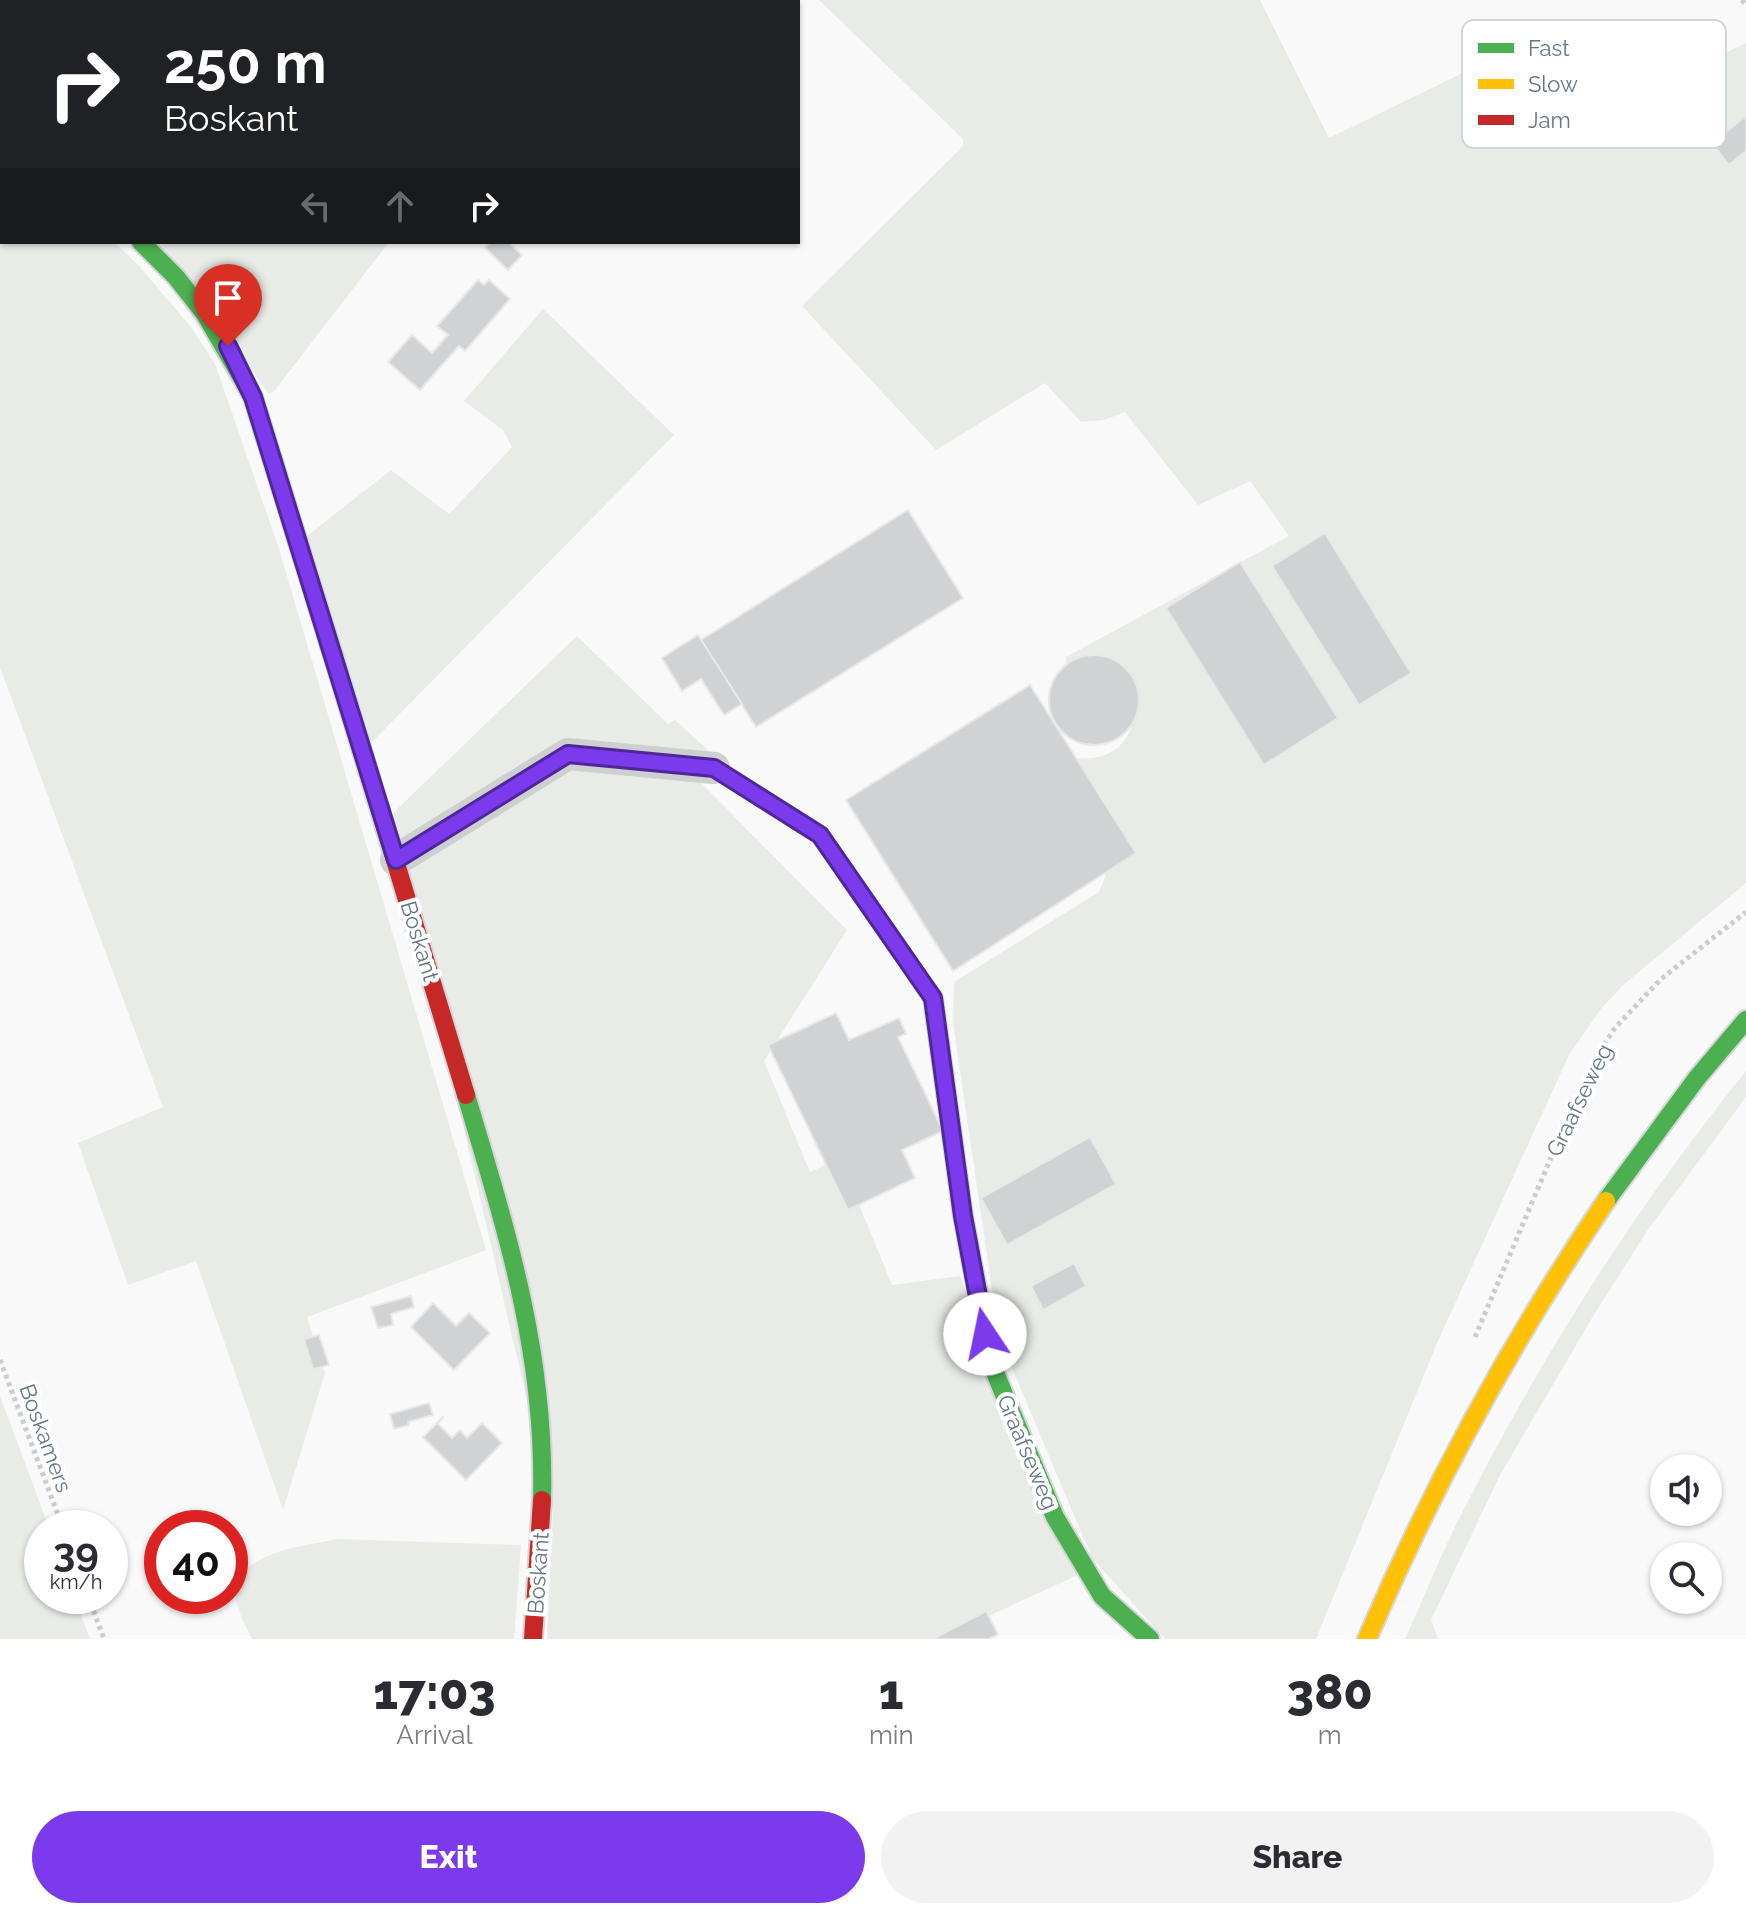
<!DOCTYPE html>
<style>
:root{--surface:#fff;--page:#f2f2f3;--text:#2b2b33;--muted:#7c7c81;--accent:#7c3aed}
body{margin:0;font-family:Raleway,sans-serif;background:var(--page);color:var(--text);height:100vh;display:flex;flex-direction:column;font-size:30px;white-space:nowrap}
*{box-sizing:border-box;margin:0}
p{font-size:26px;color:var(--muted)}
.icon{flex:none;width:44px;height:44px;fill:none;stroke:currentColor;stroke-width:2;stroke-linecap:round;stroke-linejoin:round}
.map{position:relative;height:1639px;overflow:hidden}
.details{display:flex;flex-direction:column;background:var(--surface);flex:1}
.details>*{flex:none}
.guide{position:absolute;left:0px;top:0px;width:800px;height:244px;box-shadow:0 2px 6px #0004;background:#202124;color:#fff;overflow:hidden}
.buttons{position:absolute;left:1650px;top:1454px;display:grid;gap:16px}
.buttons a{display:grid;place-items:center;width:72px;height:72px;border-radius:50%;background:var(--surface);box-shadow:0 2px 6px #0004;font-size:40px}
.speed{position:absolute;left:24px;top:1510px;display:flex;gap:16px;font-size:40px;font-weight:700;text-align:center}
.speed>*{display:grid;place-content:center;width:104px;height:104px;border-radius:50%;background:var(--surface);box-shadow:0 2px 6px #0004;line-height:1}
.speed small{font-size:20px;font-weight:400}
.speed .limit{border:12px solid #d22;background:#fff;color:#111}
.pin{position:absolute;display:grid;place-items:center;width:68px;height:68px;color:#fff;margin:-82px -34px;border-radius:50% 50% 50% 0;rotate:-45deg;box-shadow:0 0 8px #0007}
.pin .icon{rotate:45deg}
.me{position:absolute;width:88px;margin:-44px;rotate:349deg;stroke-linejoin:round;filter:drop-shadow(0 0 6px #0008)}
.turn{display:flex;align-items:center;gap:28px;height:168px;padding:0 32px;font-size:36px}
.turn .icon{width:104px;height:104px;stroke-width:2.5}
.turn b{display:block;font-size:56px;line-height:68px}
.lanes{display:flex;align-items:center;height:76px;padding:0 32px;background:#0003;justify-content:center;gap:40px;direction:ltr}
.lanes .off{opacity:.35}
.eta{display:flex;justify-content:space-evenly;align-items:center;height:136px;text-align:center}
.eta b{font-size:48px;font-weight:800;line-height:56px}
.action{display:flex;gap:16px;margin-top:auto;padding:16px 32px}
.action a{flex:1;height:92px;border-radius:48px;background:var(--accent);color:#fff;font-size:32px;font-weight:800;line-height:92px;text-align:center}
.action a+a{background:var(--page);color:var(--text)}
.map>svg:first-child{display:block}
</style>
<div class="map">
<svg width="1746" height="1639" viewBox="0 0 1746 1639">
<rect width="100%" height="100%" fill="#f9f9f9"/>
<g fill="#e8ebe6">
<path d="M0 0H577L2 2V111Z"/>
<path d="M819 0H1260L1329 138 1541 35 1600 113 1746 43V883L1623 985 1600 1010 1569 1055 1437 1343 1316 1639H1165L1092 1558 999 1337 953 1023 954 982 1099 892 1106 875 1105 852 1076 758C1164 766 1143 637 1067 666L1066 657 1289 536 1250 481 1198 505 1125 412 1104 420 1081 422 1045 383 936 450 802 306 963 146V139Z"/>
<path d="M0 148 2 242H114L139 266 191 327 215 364 279 549 486 1250 307 1317 325 1373 283 1510 196 1261 128 1285 78 1143 163 1107 0 667Z"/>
<path d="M159 242H389L275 390 269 394Z"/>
<path d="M543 309 674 435 370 744 307 536 391 470 449 514 512 447 503 430 464 401Z"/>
<path d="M577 636 668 724 675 720 709 751 691 773 847 930 764 1061 810 1172 840 1158 892 1285 960 1276 1078 1575 938 1639H547L553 1512 391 815Z"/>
<path d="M1746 1071V1097L1647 1231 1592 1318 1500 1475 1431 1620 1438 1639H1405C1424 1598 1440 1556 1460 1517 1539 1360 1635 1208 1746 1071Z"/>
<path d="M0 1396 49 1528H42V1596H74L90 1639H0Z"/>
<path d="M337 1539 521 1545 514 1639H252C245 1625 235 1607 236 1591 240 1551 307 1546 337 1539Z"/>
</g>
<g fill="#d0d2d3" stroke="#e8e8e8" stroke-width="2">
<path d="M1746 116V151L1729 165 1712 143Z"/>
<path d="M490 242H508L522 255 508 270 485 248Z"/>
<path d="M478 280 484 285 489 280 510 299 465 351 459 346 420 390 388 362 412 335 432 353 448 335 437 326Z"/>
<path d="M908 510 963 598 756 727 701 640Z"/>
<path d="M1325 533 1411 673 1359 705 1272 566Z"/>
<path d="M1240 562 1338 718 1264 765 1166 608Z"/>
<path d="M698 635 742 704 724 715 701 679 682 691 662 658Z"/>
<circle cx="1094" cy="700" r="45"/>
<path d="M1030 685 1136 853 953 971 846 800Z"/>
<path d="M836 1013 849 1040 899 1018 906 1034 898 1037 943 1131 902 1150 915 1178 848 1210 768 1045Z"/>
<path d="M1090 1137 1116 1184 1007 1245 981 1198Z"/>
<path d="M1074 1263 1086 1286 1043 1310 1031 1286Z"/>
<path d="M411 1296 414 1307 391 1314 393 1325 378 1328 371 1307Z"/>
<path d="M433 1303 456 1326 469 1313 490 1333 454 1370 411 1327Z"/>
<path d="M319 1335 329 1365 313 1369 304 1339Z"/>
<path d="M429 1403 433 1415 408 1422 409 1425 394 1429 390 1414Z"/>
<path d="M444 1416 438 1424 452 1438 460 1430 467 1438 482 1423 502 1443 466 1480 423 1437Z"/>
<path d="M986 1611 998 1634 989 1639H933Z"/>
</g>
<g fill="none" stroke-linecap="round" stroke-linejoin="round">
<g stroke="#d5d6d7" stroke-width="22">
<g id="fast">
<path d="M141 242 176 277 205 314 253 397 333 655"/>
<path d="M933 998 963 1216 991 1363 1055 1517 1102 1596 1150 1639"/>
<path d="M466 1095C507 1232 546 1355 542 1500"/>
<path d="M1606 1201 1697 1078 1746 1020"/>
</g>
</g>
<g stroke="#d5d6d7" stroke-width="22">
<path id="slow" d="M1367 1639C1433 1485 1512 1340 1606 1201"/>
</g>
<g stroke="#d5d6d7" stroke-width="22">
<g id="jam">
<path d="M333 655 466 1095"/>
<path d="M533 1639 542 1500"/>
</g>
</g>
<g stroke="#cbcccd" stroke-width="5" stroke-dasharray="4 4" stroke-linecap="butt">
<path d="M1742 0 1746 5"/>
<path d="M1475 1337 1589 1068 1615 1028 1661 979 1746 912"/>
<path d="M0 1360 63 1528"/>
<path d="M88 1596 104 1639"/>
</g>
<path stroke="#cecfd0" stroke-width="16" d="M714 768 820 835 933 997"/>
<g stroke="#cecfd0" stroke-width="32">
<path d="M0 124 2 125"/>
<path d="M396 860 568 754 714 768"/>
</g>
<use href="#fast" stroke="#4caf50" stroke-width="18"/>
<use href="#slow" stroke="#ffc107" stroke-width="18"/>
<use href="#jam" stroke="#c62828" stroke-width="18"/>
</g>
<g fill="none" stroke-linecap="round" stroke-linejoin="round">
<g stroke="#51269a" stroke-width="20">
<path id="route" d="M228 346 253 397 396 860 568 754 714 768 820 835 933 998 963 1216 985 1334"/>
</g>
<use href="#route" stroke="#7c3aed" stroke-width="14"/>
</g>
<g text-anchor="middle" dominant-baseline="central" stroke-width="8" stroke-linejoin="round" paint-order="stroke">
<g font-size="22" fill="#657683" stroke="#fff">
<text transform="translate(420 941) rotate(73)">Boskant</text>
<text transform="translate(1579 1100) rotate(-64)">Graafseweg</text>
<text transform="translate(46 1438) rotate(70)">Boskamers</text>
<text transform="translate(1028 1452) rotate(67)">Graafseweg</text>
<text transform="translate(538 1573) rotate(-86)">Boskant</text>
</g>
</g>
<rect x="1462" y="20" width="264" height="128" rx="12" fill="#fff" stroke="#d1d6da" stroke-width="2"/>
<rect x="1478" y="43" width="36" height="10" fill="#4caf50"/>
<rect x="1478" y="79" width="36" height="10" fill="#ffc107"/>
<rect x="1478" y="115" width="36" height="10" fill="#c62828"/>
<g font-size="22" fill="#657683">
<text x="1528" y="56">Fast</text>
<text x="1528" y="92">Slow</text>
<text x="1528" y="128">Jam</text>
</g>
</svg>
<div class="buttons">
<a><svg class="icon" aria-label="sound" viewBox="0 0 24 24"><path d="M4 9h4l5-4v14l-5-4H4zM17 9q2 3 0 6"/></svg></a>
<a><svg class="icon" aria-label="search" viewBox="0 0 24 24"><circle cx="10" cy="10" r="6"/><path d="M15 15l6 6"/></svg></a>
</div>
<div class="speed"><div>39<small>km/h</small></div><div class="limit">40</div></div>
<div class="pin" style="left:228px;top:346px;background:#d93025"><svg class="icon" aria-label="arrive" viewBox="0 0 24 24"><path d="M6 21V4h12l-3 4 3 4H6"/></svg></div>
<svg class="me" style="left:985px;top:1334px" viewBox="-20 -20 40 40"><circle r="19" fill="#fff"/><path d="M0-13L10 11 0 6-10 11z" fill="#7c3aed"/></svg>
<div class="guide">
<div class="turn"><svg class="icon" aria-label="right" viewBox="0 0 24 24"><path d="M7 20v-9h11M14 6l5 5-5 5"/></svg><div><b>250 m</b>Boskant</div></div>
<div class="lanes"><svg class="icon off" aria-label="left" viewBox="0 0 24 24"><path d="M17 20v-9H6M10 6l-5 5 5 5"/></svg><svg class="icon off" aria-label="ahead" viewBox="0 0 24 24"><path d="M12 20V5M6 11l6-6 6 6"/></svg><svg class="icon" aria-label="right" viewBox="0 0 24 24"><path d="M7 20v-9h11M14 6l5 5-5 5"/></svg></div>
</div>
</div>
<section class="details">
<div class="eta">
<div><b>17:03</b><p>Arrival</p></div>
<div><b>1</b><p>min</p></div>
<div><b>380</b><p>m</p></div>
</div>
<div class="action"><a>Exit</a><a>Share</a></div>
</section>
